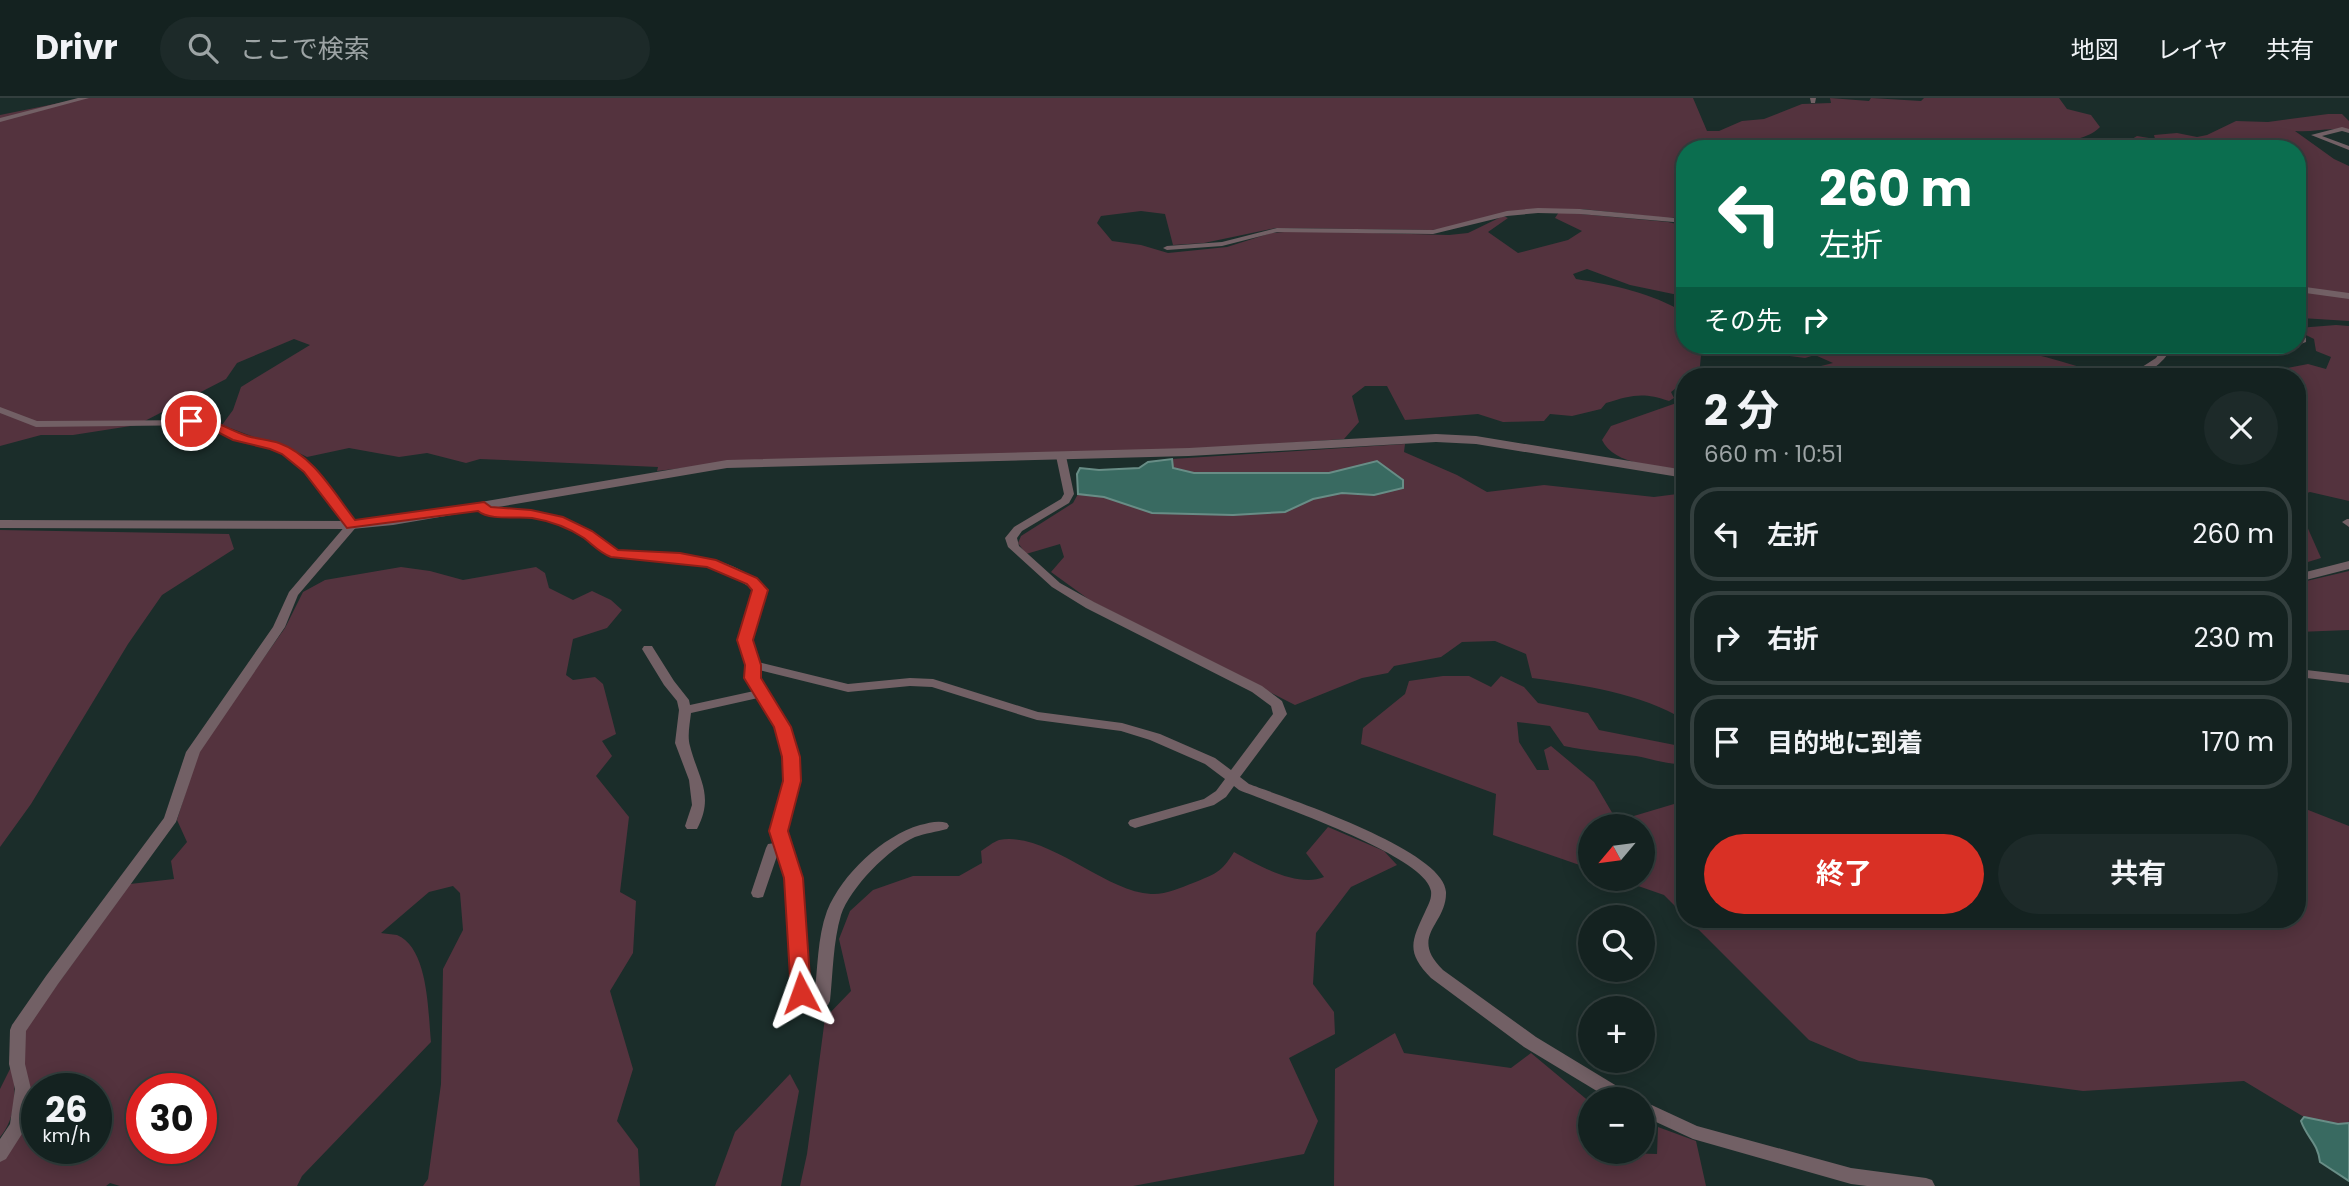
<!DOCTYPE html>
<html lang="ja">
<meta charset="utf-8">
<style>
:root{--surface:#142220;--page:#1d2a29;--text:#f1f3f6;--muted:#9da4a5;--line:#333f3e;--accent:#d93025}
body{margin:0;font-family:Poppins,"Noto Sans JP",sans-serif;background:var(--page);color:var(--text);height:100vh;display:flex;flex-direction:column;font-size:26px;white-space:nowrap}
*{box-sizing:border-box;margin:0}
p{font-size:23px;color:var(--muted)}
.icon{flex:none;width:38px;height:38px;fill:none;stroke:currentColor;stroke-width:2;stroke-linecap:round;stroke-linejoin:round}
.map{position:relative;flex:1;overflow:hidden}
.details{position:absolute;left:1676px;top:270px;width:630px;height:560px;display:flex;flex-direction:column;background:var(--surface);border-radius:28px;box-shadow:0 4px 18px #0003,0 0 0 2px var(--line)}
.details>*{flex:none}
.guide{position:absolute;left:1676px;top:42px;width:630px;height:214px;border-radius:28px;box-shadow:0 4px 18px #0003,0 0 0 2px var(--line);background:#0b6e4f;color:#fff;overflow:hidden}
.needle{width:46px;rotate:241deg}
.buttons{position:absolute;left:1578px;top:716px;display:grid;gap:14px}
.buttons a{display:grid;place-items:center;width:77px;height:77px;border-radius:50%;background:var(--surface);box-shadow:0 4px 18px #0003,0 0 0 2px var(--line);font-size:35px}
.speed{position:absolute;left:21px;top:975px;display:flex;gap:14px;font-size:35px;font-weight:700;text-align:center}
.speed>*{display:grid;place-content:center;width:91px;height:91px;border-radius:50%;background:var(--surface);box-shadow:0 4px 18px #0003,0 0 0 2px var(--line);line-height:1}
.speed small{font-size:18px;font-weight:400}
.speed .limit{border:10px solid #d22;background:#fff;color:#111}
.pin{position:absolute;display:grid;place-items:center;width:60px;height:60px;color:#fff;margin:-30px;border:4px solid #fff;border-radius:50%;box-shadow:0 2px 7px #0007}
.me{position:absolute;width:77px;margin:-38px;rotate:356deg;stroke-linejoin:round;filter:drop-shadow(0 0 5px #0008)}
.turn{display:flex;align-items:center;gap:24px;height:147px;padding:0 28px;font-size:32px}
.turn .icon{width:91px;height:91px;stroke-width:2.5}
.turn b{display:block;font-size:49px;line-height:60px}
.then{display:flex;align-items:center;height:66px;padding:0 28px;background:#0003;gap:14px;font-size:26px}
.round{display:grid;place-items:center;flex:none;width:74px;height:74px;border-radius:37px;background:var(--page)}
.summary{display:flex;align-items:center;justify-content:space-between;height:119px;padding:0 28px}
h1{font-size:42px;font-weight:700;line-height:52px}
.cta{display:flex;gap:14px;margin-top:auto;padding:14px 28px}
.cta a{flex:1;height:80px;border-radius:42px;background:var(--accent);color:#fff;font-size:28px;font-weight:700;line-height:80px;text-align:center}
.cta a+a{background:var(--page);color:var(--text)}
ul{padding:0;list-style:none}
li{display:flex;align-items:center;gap:21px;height:94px;margin:0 14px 10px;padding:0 14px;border:4px solid var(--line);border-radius:28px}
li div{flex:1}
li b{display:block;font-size:26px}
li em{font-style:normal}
header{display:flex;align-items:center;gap:42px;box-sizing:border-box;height:98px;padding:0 35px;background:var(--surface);border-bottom:2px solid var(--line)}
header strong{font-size:33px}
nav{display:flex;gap:38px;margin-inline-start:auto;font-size:24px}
.search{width:490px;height:63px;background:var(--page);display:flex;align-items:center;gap:18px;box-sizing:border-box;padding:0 24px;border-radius:38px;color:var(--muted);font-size:26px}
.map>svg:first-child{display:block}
</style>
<header>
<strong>Drivr</strong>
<div class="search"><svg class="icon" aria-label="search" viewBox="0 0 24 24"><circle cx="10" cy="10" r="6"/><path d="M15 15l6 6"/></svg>ここで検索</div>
<nav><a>地図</a><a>レイヤ</a><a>共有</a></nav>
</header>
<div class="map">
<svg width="2349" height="1088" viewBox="0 0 2349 1088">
<rect width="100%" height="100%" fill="#1b2d2a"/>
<g fill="#54333e" fill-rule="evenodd">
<path d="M84 0H1693L1707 33H1719L1742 23 1764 21 1802 6 1831 5 1830 0 1869 3 1871 0 1921 3 1924 0H2059L2067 11 2091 17 2100 29C2088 42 2066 41 2056 51H1685V119L1667 120 1582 111 1516 113 1452 130 1432 132 1276 130 1204 145 1173 147 1165 116 1141 113 1101 118 1097 125 1112 143 1141 147 1168 155 1227 149 1271 135 1297 133 1449 137 1468 135 1503 118 1508 120 1488 134 1518 155 1568 142 1582 133 1555 120 1559 114 1668 124 1685 128V191L1678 197 1630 187 1587 171 1573 176 1576 181C1613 187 1652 195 1685 215V247H1702L1699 278H1685V288L1680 287 1671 294 1674 300 1669 303C1643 294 1632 297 1606 305L1601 311 1572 318 1550 316 1544 323 1503 324 1478 316 1405 322 1387 288H1365L1352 298 1359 324 1344 341 1189 352 735 364 657 373 658 369 480 361 466 365 427 355 399 359 349 350 307 359 281 346 262 342 222 327 233 312 241 289 310 247 294 241 237 265 226 281 137 327 73 337H41L0 348V17Z"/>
<path d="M2328 16H2342L2349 23V33C2327 28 2315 35 2295 33L2334 61 2349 68V223L2301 220 2304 208 2298 206V51H2192V45L2150 47 2132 41 2137 38 2155 41 2154 37 2177 35 2197 39 2207 37 2236 23 2268 24Z"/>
<path d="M2336 227 2349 228V403L2310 394 2298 398V278H2244L2308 266 2326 271 2331 259 2316 253 2314 241 2298 233V230Z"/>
<path d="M1761 247H1979C1995 252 2008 252 2023 254 2045 258 2067 265 2089 272L2092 278H1781L1833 265 1815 257 1805 260 1767 255Z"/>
<path d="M1685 302V372C1660 368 1614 368 1602 342L1611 328Z"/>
<path d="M1405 346 1404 354 1457 377 1487 394 1544 387 1654 399 1685 395V622C1640 595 1583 587 1532 580L1526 556 1495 543 1462 544 1441 559 1394 568 1388 575 1362 580 1295 607 1091 503 1051 474 1064 459 1060 446 1026 456 1018 445 1021 438 1073 405 1078 396 1104 399 1153 415 1233 417 1285 414 1313 401 1342 395 1374 397 1403 390 1377 363 1329 375H1194L1173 370 1172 361Z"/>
<path d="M2298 408 2321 460 2298 467Z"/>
<path d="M0 432 229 436 234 451 162 497 128 546 31 706 0 749Z"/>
<path d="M401 469 430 473 463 482 536 469 545 475 549 490 573 502 592 493 611 502 622 512 607 530 573 541 566 577 573 582 595 579 603 586 616 636 602 643 612 658 596 678 629 719 620 794 636 803 633 855 610 893 633 971 617 1023 638 1051 640 1088H423L428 1081 441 986 443 871 463 832 460 795 453 788 429 794 381 835C385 836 392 836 397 837 429 850 428 916 431 944L302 1078 297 1088H120L110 1085 106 1088H0V1063L13 1046 23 934 130 786 174 781 171 763 187 744 177 722 199 651 285 530 303 494 325 482ZM37 990H96V1050H37ZM142 990H201V1050H142Z"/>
<path d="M2349 473V532L2298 534V485Z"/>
<path d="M1443 578H1469L1491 589 1501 578 1524 589 1538 605 1588 615 1599 632 1685 649V666C1668 667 1653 661 1636 658 1611 655 1588 653 1564 648L1550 628 1517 624 1519 644 1537 672H1549L1544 652 1551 648 1594 684 1617 723 1674 706 1685 687V818L1664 797 1618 781 1643 780V728H1591V771L1493 737 1496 696 1361 646 1363 630 1405 596 1409 583Z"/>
<path d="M2298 708 2349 728V1025L2338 1026 2304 1019 2244 983 2083 993 1859 963 1809 942 1688 821H2298Z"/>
<path d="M1328 729 1384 753 1397 767 1351 789 1316 835 1313 886 1334 914 1335 936 1289 960 1318 1023 1304 1056 1133 1088H800L807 1056 825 920 851 893 839 841 850 813 873 792 913 778H959L982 765 981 753C986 750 993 744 999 742 1047 733 1103 793 1151 796 1165 797 1180 790 1193 785 1215 776 1221 775 1234 754 1257 767 1298 790 1324 779L1306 755Z"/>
<path d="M1395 935 1404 955 1511 970 1531 955 1591 1005V1054L1657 1056 1658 1029 1696 1043 1706 1088H1334L1335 971Z"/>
<path d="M12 967C16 991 17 1019 0 1039V991Z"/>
<path d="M790 976 799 993 781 1088H715L735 1034Z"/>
</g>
<g fill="#396a61" stroke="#688d86" stroke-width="2">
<path d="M1172 361 1173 370 1194 375H1329L1377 363 1403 382V390L1374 397 1342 395 1313 401 1285 414 1233 417 1152 415 1104 399 1078 396 1077 376 1080 370 1099 372 1139 370 1148 364Z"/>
<path d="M2304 1019 2338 1026 2349 1025V1083L2320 1064C2318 1045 2307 1040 2301 1023Z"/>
</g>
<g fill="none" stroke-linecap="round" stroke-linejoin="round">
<g fill="#726065" fill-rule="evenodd">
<path d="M78 0H89L0 24V20Z"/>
<path d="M1810 0H1816L1815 5H1811Z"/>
<path d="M2342 29 2349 31V35L2342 33 2322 38 2349 48V52L2311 37Z"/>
<path d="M1538 110 1580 111 1685 121V125L1580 116 1538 115 1507 118 1433 136 1277 134 1222 148 1167 152 1163 150 1167 148 1222 144 1277 130 1433 132 1507 113Z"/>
<path d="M2298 188 2349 195V201L2298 194Z"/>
<path d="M2298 235 2306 240V244L2298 247Z"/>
<path d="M2154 247H2166L2172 250C2162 266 2148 278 2128 278L2156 260 2162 251Z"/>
<path d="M0 309 37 323 213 322 240 337 279 346 290 351 313 369 358 427 298 497 285 529 200 654 176 724 58 886 26 933 25 966 31 991 27 1028 6 1061 0 1064V1041L10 1026 15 991 9 966 10 932 12 927 46 878 164 720 186 654 273 529 289 494 346 427 305 373 282 355 272 350 233 341 207 327 36 329 0 315Z"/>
<path d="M1061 355 1066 358 1074 396 1069 405 1022 433 1017 440 1019 448 1060 485 1094 504 1262 588 1282 603 1287 616 1240 679 1249 686C1286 700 1445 752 1446 794 1447 827 1408 837 1443 872L1536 939 1630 996 1633 1001H1610L1524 949 1431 880C1406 854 1411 844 1425 814 1428 807 1432 801 1431 793 1427 758 1273 706 1239 692L1234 688 1226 699 1214 707 1135 730 1130 728 1128 725 1130 722 1204 701 1216 693 1225 681 1205 666 1150 642 1121 633 1037 622 932 589 910 588 848 594 759 572V580L789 629 798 659 799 683 785 733 801 780 811 901 814 899C818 871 817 840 827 813 842 776 883 738 920 727 929 725 938 722 947 725L949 728 947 731C936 734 926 735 915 739 889 750 850 790 841 817 833 844 833 875 830 903L828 907C819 911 809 917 799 913L793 895 787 780 778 755 763 799 758 800 753 799 751 795 766 750 768 746 775 745C767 722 783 704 785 681 787 651 773 625 758 600L691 615C690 625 687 638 690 648 698 680 715 697 697 731H687L685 728 692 707 689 682 675 645 679 612 677 603 664 587 642 551 644 548H652L674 583 689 602 690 607 754 593 747 580V567L739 542 754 493C723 467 687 462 648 461 637 460 626 461 615 459 601 456 591 443 579 436 551 419 517 417 485 416L481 415 479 408 484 405 488 406 490 410C522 411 555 414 584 429 596 436 606 450 619 453 630 455 641 454 652 454 691 456 738 460 766 492L751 542 758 564 848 586 910 580 933 581 1038 614 1122 625 1160 636 1215 660 1231 672 1273 616 1271 608 1252 594 1086 510 1052 489 1008 449 1005 440 1014 429 1061 401 1064 396 1056 358Z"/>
<path d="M2347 421H2349V429L2342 424Z"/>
<path d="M2298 571 2349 577V585L2298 579Z"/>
<path d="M1643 1003 1697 1028 1851 1070 1926 1080 1932 1082 1935 1088H1867L1851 1086 1693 1041 1643 1018Z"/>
</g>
<g fill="#726065" fill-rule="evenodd">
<path d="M1436 336 1476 338 1685 372V380L1476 346 1436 344 1189 358 727 370 393 427 352 431 0 430V422L352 423 393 419 727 362 1189 350Z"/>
<path d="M2349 463V471L2298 484V476Z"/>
</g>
</g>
<path fill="#d93025" stroke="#8d1f18" stroke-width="2" d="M191 319C216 321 220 328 242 336 253 341 267 341 279 345 313 357 334 395 355 422L484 404 491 409 531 412 563 419 592 433 618 452 680 455 716 462 757 480 768 492 753 542 761 567V580L791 629 800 659 801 683 788 733 803 780 811 895 808 901 801 903 794 901 791 895 784 780 769 733 783 683 782 659 774 629 744 580 745 567 737 542 752 492 747 486 707 469 611 459C600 455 593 447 584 440 569 430 550 423 532 420 517 418 490 423 478 413L347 430 304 374 282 356 270 351 233 342 206 328 186 325V320Z"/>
</svg>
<div class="buttons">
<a><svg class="needle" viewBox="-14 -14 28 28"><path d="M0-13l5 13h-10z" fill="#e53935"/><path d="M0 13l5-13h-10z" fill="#9da4a5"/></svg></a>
<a><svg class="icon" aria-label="search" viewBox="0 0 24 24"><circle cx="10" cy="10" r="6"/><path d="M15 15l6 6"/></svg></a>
<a>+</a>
<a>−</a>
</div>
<div class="speed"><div>26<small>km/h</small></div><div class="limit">30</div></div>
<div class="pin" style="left:191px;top:323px;background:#d93025"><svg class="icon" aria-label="arrive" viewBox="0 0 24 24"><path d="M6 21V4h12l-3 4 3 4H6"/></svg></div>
<svg class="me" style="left:801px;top:895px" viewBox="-20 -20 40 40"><path d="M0-17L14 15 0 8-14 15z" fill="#d93025" stroke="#fff" stroke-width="4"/></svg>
<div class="guide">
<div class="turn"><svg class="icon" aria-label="left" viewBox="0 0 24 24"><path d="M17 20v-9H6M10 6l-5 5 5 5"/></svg><div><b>260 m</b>左折</div></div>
<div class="then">その先<svg class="icon" aria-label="right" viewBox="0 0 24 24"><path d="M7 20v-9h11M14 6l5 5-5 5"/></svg></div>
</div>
<section class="details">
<div class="summary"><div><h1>2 分</h1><p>660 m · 10:51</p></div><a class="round"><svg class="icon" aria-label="close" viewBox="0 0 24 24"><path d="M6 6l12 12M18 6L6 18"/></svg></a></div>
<ul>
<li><svg class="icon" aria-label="left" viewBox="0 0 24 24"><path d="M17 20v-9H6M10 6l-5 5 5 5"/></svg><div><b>左折</b></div><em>260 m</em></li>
<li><svg class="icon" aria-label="right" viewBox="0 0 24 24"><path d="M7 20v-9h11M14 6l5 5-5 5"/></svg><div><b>右折</b></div><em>230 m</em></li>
<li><svg class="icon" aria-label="arrive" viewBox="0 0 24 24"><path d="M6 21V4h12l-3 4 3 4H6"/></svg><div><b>目的地に到着</b></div><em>170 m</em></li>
</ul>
<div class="cta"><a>終了</a><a>共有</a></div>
</section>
</div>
